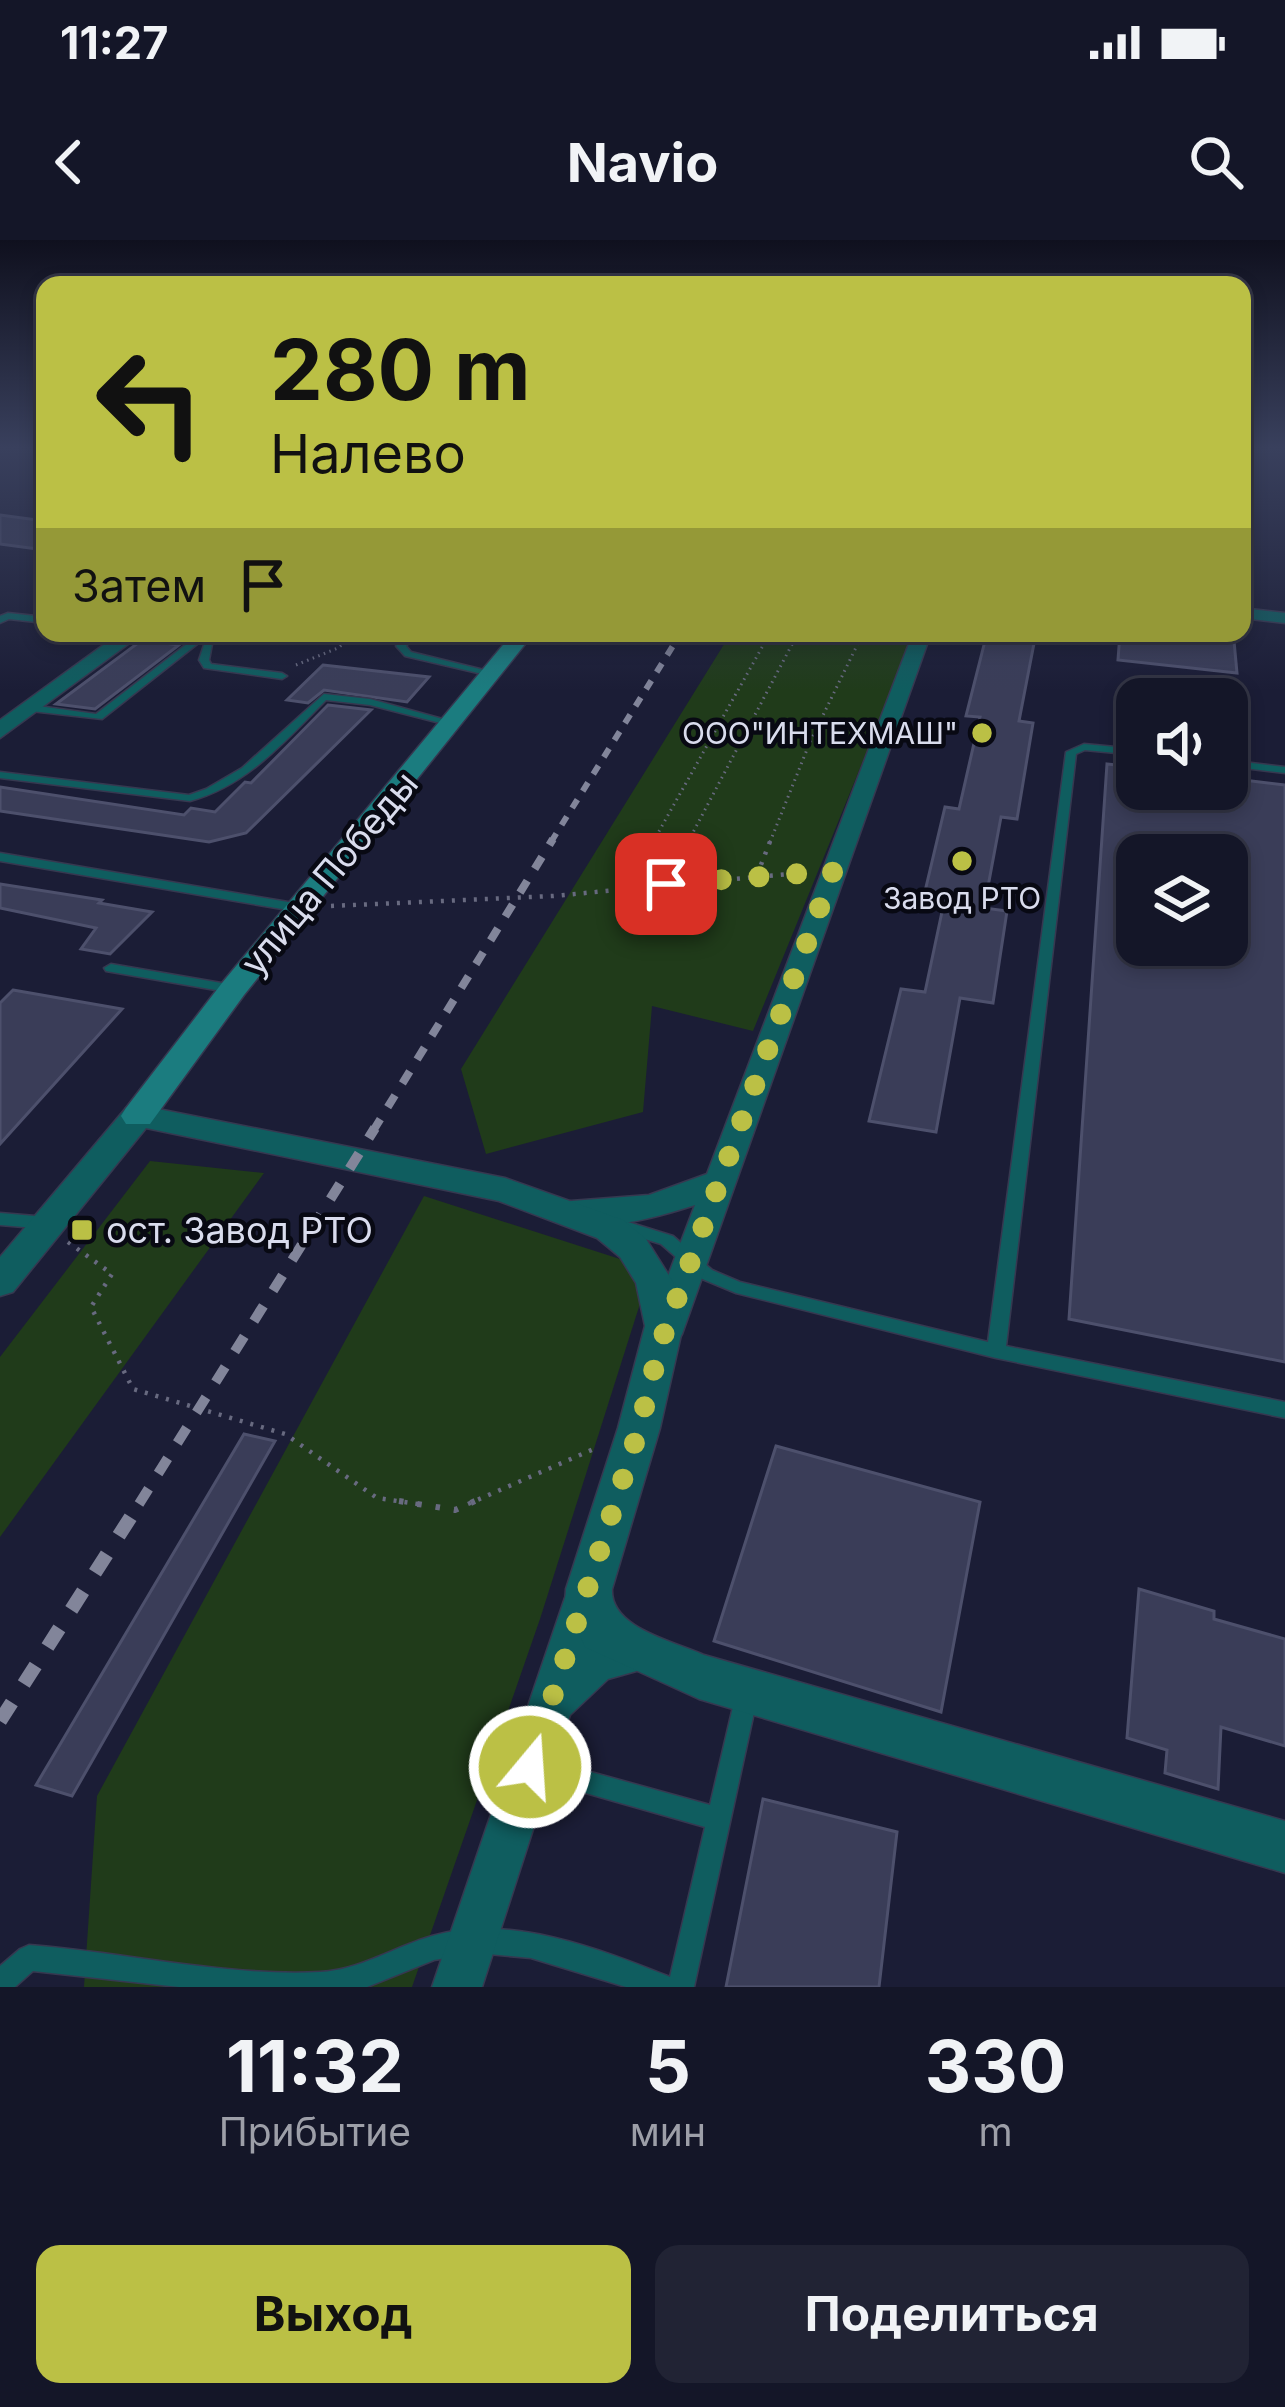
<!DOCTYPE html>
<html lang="ru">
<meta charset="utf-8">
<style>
:root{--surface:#141628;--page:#212334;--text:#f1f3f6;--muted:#9d9fa8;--line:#333545;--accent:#bbc045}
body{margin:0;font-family:Inter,sans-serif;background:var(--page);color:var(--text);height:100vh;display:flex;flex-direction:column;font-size:45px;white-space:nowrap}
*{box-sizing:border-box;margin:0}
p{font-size:39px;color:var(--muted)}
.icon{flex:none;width:66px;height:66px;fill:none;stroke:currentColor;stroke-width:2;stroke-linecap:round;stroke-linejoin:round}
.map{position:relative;height:1747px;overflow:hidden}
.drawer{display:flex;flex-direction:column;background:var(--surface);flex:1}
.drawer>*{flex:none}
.banner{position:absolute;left:36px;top:36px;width:1215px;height:366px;border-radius:24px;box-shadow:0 6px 18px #0003,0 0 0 3px var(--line);background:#bbc045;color:#111;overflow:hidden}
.controls{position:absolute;left:1116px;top:438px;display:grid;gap:24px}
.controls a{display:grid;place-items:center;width:132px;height:132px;border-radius:24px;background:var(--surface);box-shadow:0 6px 18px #0003,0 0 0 3px var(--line);font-size:60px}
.pin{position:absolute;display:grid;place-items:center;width:102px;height:102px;color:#fff;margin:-51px;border-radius:24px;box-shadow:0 6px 18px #0006}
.me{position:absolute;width:132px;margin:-66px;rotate:18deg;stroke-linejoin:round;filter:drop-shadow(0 0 9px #0008)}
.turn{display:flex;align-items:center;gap:42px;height:252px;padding:0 36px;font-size:54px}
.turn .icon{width:156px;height:156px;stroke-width:2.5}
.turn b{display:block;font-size:84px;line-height:102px}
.then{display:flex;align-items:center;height:114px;padding:0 36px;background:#0003;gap:24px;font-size:45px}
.eta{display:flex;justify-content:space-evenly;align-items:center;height:204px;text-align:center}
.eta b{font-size:72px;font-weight:700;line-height:84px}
.primary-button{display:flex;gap:24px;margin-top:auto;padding:24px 36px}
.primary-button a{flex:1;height:138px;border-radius:24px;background:var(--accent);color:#111;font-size:48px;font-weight:700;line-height:138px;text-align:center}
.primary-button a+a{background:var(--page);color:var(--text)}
.status{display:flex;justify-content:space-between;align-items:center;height:84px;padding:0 60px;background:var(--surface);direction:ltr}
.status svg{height:33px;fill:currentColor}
header{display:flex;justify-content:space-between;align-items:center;height:156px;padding:0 36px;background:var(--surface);font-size:54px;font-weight:700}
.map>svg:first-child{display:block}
</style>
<div class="status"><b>11:27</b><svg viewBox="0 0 49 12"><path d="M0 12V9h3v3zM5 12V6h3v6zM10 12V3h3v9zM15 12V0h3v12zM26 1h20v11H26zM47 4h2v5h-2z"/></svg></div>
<header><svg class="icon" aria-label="back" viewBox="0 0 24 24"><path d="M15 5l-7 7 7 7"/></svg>Navio<svg class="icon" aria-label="search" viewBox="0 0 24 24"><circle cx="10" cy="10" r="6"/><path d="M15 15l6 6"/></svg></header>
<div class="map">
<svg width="1285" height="1747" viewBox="0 0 1285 1747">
<rect width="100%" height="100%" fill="#1b1d36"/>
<g fill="#203b1a">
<path d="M731 393H915L753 791 652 766 643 872 486 914 461 829Z"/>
<path d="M150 921 264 933 0 1297V1117Z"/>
<path d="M424 956 651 1029 540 1379 412 1747H84L97 1556Z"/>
</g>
<g fill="#3a3d58" stroke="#4d506c" stroke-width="3" fill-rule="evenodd">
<path d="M0 275 45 281V310L0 304Z"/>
<path d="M987 393H1036L1019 481 1033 483 1017 579 1001 577 984 668 1007 671 993 763 960 758 936 892 869 881 901 749 925 752 943 667 922 664 945 567 959 569 980 477 966 476Z"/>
<path d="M1120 393H1181L1234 401 1237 433 1118 420Z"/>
<path d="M142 400 179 405 95 469 56 464Z"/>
<path d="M323 425 429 437 407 462 324 450 308 463 287 460Z"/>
<path d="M328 465 371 470 246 593 209 602 0 571V547L184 575 191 568 215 572 245 542 251 543Z"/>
<path d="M1107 524 1137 527V549H1227V538L1285 545V1122L1069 1079ZM1137 615H1227V705H1137Z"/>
<path d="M0 644 102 660 99 663 152 672 110 714 81 709 96 688 0 668Z"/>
<path d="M13 750 122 769 0 904V763Z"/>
<path d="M244 1194 275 1201 72 1556 36 1545Z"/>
<path d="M776 1206 980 1262 941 1472 714 1401Z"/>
<path d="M1139 1349 1214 1371V1379L1285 1399V1506L1221 1487 1218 1549 1165 1533 1167 1510 1127 1498Z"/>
<path d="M763 1559 897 1592 879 1747H726Z"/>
</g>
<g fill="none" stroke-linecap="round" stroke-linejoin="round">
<g stroke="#363850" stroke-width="3">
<g id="service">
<path d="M8 373 45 377V383L9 379 0 383V376Z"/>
<path d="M152 393H181L213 399 209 420 211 424 282 433 287 436 282 439 204 428 199 420 205 402 201 401 102 479 31 471 26 468 31 465 96 474 192 400 157 396Z"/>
<path d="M407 393H417L406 406 411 412 496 433 491 436 405 416 396 406Z"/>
<path d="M324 454 370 459 457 483 452 486 370 465 326 460C285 501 248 545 190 561L0 538V532L189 555 206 549 242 528Z"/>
<path d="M1084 504 1137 509V515L1085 510 1076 514 1006 1106 1285 1162V1178L996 1118 736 1053 700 1038 661 1004 606 987 604 983 606 979 612 977 673 996 712 1030 740 1042 988 1102 1066 512Z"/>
<path d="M1227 520 1285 527V533L1227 526Z"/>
<path d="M0 613 300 664 306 668 300 672 0 621Z"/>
<path d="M111 724 233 745 240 749 233 753 106 731 104 728Z"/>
<path d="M0 973 47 977 53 979 55 983 53 987 47 989 0 985Z"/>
<path d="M747 1443 755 1447 758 1454 694 1747H626L531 1718 477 1713 434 1720 367 1747H179L33 1731 15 1747H0V1726L20 1709 29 1705C123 1712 227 1737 320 1732 360 1730 394 1707 432 1696 508 1673 600 1709 670 1737L705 1587 533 1538 525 1535 522 1527 525 1519 533 1516 710 1565 736 1454 739 1447Z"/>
</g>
</g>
<g stroke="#363850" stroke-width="3">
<g id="minor">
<path d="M1242 368 1285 373V383L1242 378Z"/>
<path d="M913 393H931L682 1094 676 1104 664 1108 652 1104 646 1094 695 965C655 978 602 993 560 980L555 972 560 964 571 961 649 955 707 934Z"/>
<path d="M589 1330 604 1336 610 1349 593 1402 639 1392 654 1398 660 1412 654 1426 608 1439 570 1475 482 1747H432L568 1349 574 1336Z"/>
</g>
</g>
<g stroke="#363850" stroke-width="3">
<g id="tertiary">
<path d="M120 393H143L0 498V480Z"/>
<path d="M138 865 505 938 623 980 646 999 673 1042 683 1086 660 1188 612 1349C610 1388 673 1401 704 1415L1285 1581V1633L699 1459 585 1407 565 1364 566 1349 618 1188 645 1086 636 1043 620 1017 597 998 499 961 146 888 13 1052 0 1056V1017L126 868Z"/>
</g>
</g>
<g stroke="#363850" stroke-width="3">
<path id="secondary" d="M513 393H534L244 755 150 884H126L121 876 126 868 222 743Z"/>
</g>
<g stroke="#686a80" stroke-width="3" stroke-dasharray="1.5 4.5" stroke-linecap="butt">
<path d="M296 425 338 408 356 393"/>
<path d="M653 602 770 393"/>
<path d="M688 602 798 393"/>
<path d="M770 602 810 502 863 393"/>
</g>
<g stroke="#686a80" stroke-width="4.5" stroke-dasharray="3 8" stroke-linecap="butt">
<path d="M757 635 771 599"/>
<path d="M667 643 690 599"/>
<path d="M630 644 655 599"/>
<path d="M331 666 553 656 810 632"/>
<path d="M68 1002 112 1034 91 1067 133 1149 285 1194 377 1258 418 1264"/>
<path d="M468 1264 596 1208"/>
</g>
<path stroke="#686a80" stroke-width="6" stroke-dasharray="4.5 14" stroke-linecap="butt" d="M399 1261 455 1270 475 1261"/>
<use href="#service" fill="#0f5d5f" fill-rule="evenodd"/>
<use href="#minor" fill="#0f5d5f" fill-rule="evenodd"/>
<use href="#tertiary" fill="#0f5d5f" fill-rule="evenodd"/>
<use href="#secondary" fill="#1b7c7f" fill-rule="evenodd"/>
<path stroke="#82859a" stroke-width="6" stroke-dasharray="10 10" stroke-linecap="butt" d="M551 602 681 393"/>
<path stroke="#82859a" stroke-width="8" stroke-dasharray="14 14" stroke-linecap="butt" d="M373 891 553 599"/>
<path stroke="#82859a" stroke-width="10" stroke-dasharray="18 18" stroke-linecap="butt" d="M139 1264 375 888"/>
<path stroke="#82859a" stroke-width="14" stroke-dasharray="22 22" stroke-linecap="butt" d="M0 1481 141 1261"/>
</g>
<linearGradient id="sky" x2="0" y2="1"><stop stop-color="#0f101e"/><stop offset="0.46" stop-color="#39405d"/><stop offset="1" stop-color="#39405d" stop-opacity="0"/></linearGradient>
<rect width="1285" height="451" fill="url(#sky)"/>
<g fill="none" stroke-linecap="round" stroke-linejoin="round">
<path stroke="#bbc045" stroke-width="21" stroke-dasharray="0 37.8" d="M530 1527 639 1189 660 1105 833 631 666 644"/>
</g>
<g fill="#bbc045" stroke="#080913" stroke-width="4.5">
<circle cx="982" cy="493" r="12"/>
<circle cx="962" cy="621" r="12"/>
<rect x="70" y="978" width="24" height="24" rx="6"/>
</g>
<g text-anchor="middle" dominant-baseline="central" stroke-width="9" stroke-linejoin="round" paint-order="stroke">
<g font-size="30" fill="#d9dced" stroke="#080913" text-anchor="end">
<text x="958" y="493">ООО"ИНТЕХМАШ"</text>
<text x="962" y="658" text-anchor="middle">Завод РТО</text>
</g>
<g font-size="36" fill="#d9dced" stroke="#080913">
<text transform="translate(329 633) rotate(-50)">улица Победы</text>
</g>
<g font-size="36" fill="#d9dced" stroke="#080913" text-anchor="start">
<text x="106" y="990">ост. Завод РТО</text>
</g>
</g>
</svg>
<div class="controls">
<a><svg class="icon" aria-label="sound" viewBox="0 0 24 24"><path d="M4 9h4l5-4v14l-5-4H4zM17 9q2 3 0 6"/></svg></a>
<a><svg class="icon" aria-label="layers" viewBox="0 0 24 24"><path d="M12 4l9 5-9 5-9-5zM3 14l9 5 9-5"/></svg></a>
</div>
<div class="pin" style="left:666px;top:644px;background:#d93025"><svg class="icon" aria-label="arrive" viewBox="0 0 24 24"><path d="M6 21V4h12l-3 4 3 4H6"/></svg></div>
<svg class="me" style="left:530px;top:1527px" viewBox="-20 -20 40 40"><circle r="17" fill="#bbc045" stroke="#fff" stroke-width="3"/><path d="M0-11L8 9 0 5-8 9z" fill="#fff"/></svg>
<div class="banner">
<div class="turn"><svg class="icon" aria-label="left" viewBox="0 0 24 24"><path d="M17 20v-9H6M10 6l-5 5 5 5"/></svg><div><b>280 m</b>Налево</div></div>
<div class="then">Затем<svg class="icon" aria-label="arrive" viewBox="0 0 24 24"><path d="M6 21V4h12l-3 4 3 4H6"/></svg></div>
</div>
</div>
<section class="drawer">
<div class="eta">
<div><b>11:32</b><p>Прибытие</p></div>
<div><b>5</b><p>мин</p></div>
<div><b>330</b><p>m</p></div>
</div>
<div class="primary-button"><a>Выход</a><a>Поделиться</a></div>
</section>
